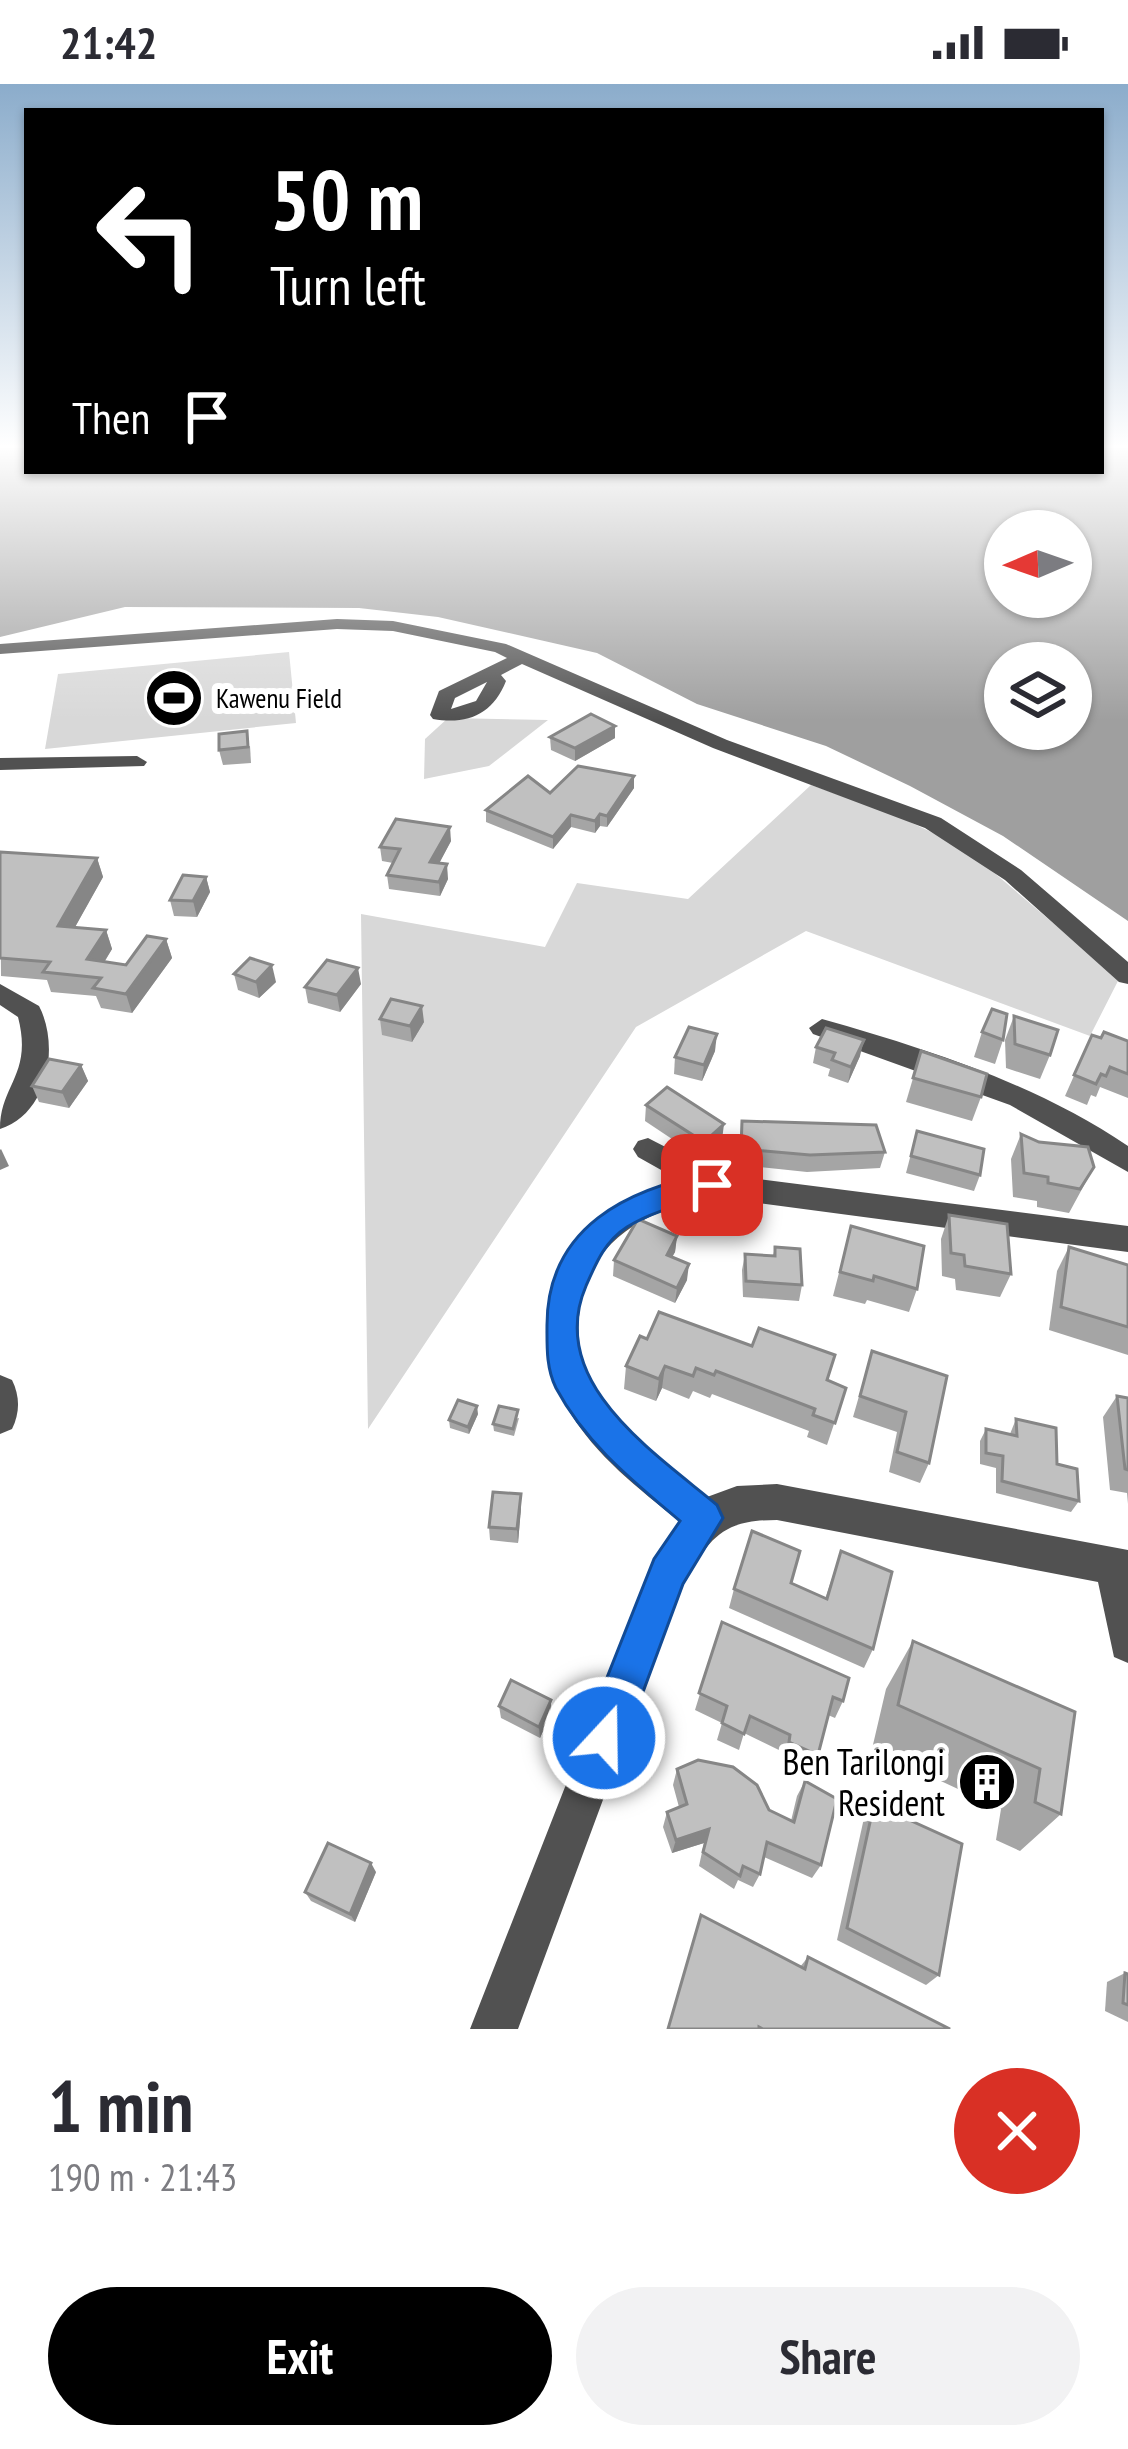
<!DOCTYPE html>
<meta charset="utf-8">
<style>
:root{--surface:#fff;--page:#f2f2f3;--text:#2b2b33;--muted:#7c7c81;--accent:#000}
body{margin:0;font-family:"PT Sans Narrow",sans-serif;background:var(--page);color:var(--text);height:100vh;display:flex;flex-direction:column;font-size:45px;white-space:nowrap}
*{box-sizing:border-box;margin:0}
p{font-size:39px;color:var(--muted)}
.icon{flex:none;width:66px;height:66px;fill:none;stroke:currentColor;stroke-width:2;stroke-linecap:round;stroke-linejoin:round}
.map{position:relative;height:1945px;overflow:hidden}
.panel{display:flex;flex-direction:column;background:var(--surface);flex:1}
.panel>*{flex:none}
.banner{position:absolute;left:24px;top:24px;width:1080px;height:366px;border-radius:0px;box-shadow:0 3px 9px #0004;background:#000;color:#fff;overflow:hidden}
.needle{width:78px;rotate:268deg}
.buttons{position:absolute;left:984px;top:426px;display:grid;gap:24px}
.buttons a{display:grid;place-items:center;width:108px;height:108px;border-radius:50%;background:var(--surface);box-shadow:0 3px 9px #0004;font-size:60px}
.pin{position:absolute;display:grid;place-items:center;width:102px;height:102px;color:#fff;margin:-51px;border-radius:24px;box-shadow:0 6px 18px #0006}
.me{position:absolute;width:132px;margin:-66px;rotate:21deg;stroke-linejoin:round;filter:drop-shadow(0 0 9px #0008)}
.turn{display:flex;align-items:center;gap:42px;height:252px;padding:0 48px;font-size:54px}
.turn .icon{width:156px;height:156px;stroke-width:2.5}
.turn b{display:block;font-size:84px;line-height:102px}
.then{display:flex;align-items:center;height:114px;padding:0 48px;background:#0003;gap:24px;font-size:45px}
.round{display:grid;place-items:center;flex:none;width:126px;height:126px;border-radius:63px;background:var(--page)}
.overview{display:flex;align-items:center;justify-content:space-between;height:204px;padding:0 48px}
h1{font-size:72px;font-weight:600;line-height:90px}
.action{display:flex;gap:24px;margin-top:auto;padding:24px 48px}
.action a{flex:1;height:138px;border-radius:72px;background:var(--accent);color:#fff;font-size:48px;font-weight:600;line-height:138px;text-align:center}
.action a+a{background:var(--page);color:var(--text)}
.status{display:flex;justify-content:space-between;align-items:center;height:84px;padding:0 60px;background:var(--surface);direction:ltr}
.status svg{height:33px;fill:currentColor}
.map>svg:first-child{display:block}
</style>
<div class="status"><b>21:42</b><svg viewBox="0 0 49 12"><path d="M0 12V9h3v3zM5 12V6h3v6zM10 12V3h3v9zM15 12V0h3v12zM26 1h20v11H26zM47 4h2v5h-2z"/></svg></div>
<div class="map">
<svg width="1128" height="1945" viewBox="0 0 1128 1945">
<rect width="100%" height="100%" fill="#fff"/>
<g fill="#d8d8d8">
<path d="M289 568 296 639 45 665 58 590Z"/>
<path d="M448 634 548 636 489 682 424 695 425 655Z"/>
<path d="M811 701 893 730 965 764 1119 895 1090 952 806 847 636 943 368 1345 361 830 545 863 577 799 688 815Z"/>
</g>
<path fill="#9f9f9f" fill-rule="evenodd" d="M0 364H27V387H1101V364H1128V837L1003 752 910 702 826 662 697 620 597 569 438 533 359 524 125 523 0 553ZM1005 447H1071V513H1005ZM1005 579H1071V645H1005Z"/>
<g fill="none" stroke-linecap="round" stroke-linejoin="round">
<g fill="#515151" fill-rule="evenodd">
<path d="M337 535 393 537 506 560 727 656 941 734 1021 786 1128 878V900L1119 898 1005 796 925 744 713 664 522 580 501 591 506 597C493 630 468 641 433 635L430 631 439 607 507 574 495 568 393 547 337 545 0 570V560ZM487 598 476 617 451 625 455 614Z"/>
<path d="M137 672 147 678 144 682 0 686V674Z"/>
<path d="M0 900 39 922C60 962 48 1030 0 1045 0 1000 33 991 18 933L0 921Z"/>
<path d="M822 935C928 965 1036 1000 1128 1062V1088L1010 1021 813 950 809 944Z"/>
<path d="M648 1054 718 1090 1128 1142V1168L712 1113C645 1126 585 1158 579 1233 578 1254 579 1277 589 1296 616 1345 664 1379 707 1413L737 1402 777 1400 1128 1466V1579L1114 1573 1098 1498 777 1436C721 1436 710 1454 683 1500L518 1945H470L649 1489 679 1437C639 1405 596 1372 569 1327 533 1266 538 1182 596 1135 620 1115 650 1106 679 1096L638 1073 633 1065 638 1057Z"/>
<path d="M0 1291 12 1296C20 1312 20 1329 12 1345L0 1350Z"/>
</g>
</g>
<g fill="#a5a5a5">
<path d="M550 653 615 654 575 677 551 666Z"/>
<path d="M250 662 251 679 223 681 219 666Z"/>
<path d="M634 692V704L607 743 600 742 595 749 571 743 553 765 486 738V726L550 709Z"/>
<path d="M451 757 439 779 448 795 440 812 389 805 387 791 393 779 382 777 380 763Z"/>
<path d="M0 768 97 774 103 793 75 843 106 846 112 865 105 877 126 881 166 855 172 874 132 929 101 924 96 912 51 908 47 896 1 892Z"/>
<path d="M206 793 210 808 197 833 174 832 170 816Z"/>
<path d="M234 890 276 898 259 914 238 906Z"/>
<path d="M361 900 340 928 308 919 305 903Z"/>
<path d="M1014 932 1050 971 1040 995 1006 984 1005 956Z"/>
<path d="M380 935 424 938 412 958 382 951Z"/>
<path d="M982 948 1003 956 995 980 974 973Z"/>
<path d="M1092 951 1101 954 1128 957V1014L1100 1003 1096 1013 1091 1011 1087 1021 1065 1012Z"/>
<path d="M816 963 860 972 848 999 828 992 830 985 813 979Z"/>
<path d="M715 967 702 997 674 990 675 973Z"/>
<path d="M921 967 981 1013 972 1037 906 1018Z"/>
<path d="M81 981 88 997 69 1024 39 1018 32 1002Z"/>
<path d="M646 1021 722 1056 702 1075 645 1037Z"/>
<path d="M742 1037 885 1068 880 1084 807 1088 739 1081Z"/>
<path d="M917 1047 980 1091 974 1107 906 1089Z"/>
<path d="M1021 1050 1094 1083 1069 1129 1037 1123V1117L1013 1113 1011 1075Z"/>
<path d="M949 1131 1011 1190 1000 1213 956 1206 955 1195 942 1192 941 1155Z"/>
<path d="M851 1142 917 1205 909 1228 867 1216 865 1220 833 1212Z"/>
<path d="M677 1152 675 1168 672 1173 687 1196 675 1219 613 1192 614 1176Z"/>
<path d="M775 1163 802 1201 799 1217 743 1213 742 1186 745 1170 773 1172Z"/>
<path d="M1069 1163 1128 1181V1271L1049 1246 1057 1187Z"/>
<path d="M647 1255 827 1297 846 1304 827 1361 807 1353 809 1347 712 1310 710 1314 693 1307 689 1315 662 1304 656 1317 624 1305 626 1282Z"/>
<path d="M872 1267 947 1292 929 1379 920 1399 889 1388 897 1348 853 1333Z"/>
<path d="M1117 1312 1128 1314V1420L1127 1409 1110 1406 1103 1333Z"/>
<path d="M478 1330 469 1350 450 1344 449 1336Z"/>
<path d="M519 1334 514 1352 494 1347 493 1340Z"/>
<path d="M1016 1335 1057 1380 1079 1417 1071 1428 996 1409V1384L980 1380V1357L986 1345 1010 1350Z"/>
<path d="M521 1424 518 1459 490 1456 489 1443Z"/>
<path d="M841 1467 873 1565 864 1584 729 1524 734 1505 791 1499 825 1515Z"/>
<path d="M722 1538 843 1617 835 1634 828 1631 818 1671 810 1687 782 1674 783 1668 744 1649 739 1666 717 1656 722 1639 695 1626Z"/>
<path d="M913 1557 1075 1628 1061 1730 1020 1767 996 1756 1001 1725 872 1665 886 1605Z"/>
<path d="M499 1622 551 1628 540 1654 501 1634Z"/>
<path d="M677 1685 791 1737 797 1712 805 1697 821 1781 812 1794 764 1773 760 1790 753 1803 738 1796 734 1805 699 1782 704 1759 672 1769 663 1743 667 1728 679 1723 673 1701Z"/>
<path d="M874 1720 939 1891 926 1901 837 1856 864 1734Z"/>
<path d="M376 1788 355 1838 311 1817 305 1808Z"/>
<path d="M701 1831 800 1883 808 1873 950 1945H667Z"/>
<path d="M1125 1889 1128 1890V1938L1105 1927 1107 1898Z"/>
</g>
<g fill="#868686">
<path d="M615 642V654L575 677V664Z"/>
<path d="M634 692V704L607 743V732Z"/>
<path d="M600 730V742L595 749V737Z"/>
<path d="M571 731V743L553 765V753Z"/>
<path d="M450 743 451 757 432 793 430 778Z"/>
<path d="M97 774 103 793 65 861 58 842Z"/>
<path d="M447 780 448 795 440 812 439 798Z"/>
<path d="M206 793 210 808 197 833 193 817Z"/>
<path d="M106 846 112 865 94 894 87 875Z"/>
<path d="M166 855 172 874 132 929 126 910Z"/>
<path d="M272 881 276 898 259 914 256 898Z"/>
<path d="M358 884 361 900 340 928 337 911Z"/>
<path d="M422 922 424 938 412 958 410 942Z"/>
<path d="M717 950 715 967 702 997 704 981Z"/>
<path d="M864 956 860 972 848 999 851 983Z"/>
<path d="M81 981 88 997 69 1024 62 1008Z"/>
<path d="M724 1040 722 1056 702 1075 704 1058Z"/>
<path d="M1 1065 9 1082 0 1086V1066Z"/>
<path d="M677 1152 675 1168 665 1186 667 1171Z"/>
<path d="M689 1180 687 1196 675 1219 677 1204Z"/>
<path d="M665 1282 662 1304 656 1317 659 1295Z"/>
<path d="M477 1322 478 1330 469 1350 468 1343Z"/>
<path d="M521 1410V1424L518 1459 517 1445Z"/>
<path d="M551 1616V1628L540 1654 539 1643Z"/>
<path d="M709 1745 704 1759 672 1769 676 1756Z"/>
<path d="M371 1779 376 1788 355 1838 350 1830Z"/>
</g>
<g fill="#c0c0c0" stroke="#868686" stroke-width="3">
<path d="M591 630 615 642 575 664 550 653Z"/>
<path d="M247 647 248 663 219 666V650Z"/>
<path d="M578 682 634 692 607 732 600 730 595 737 571 731 553 753 486 726 528 692 550 709Z"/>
<path d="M396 735 450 743 430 778 447 780 439 798 387 791 400 765 380 763Z"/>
<path d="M0 768 97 774 58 842 106 846 87 875 126 881 147 852 166 855 126 910 93 904 101 894 43 888 50 878 0 874Z"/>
<path d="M183 791 206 793 193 817 170 816Z"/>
<path d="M250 874 272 881 256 898 234 890Z"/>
<path d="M327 876 358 884 337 911 305 903Z"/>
<path d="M391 915 422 922 410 942 380 935Z"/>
<path d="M992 925 1007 930 1003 956 982 948Z"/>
<path d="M1014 932 1058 946 1050 971 1015 960Z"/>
<path d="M689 943 717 950 704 981 675 973Z"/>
<path d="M826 944 864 956 851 983 832 976 835 969 816 963Z"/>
<path d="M1104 948 1128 957V990L1110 983 1106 992 1101 990 1096 1000 1074 991 1092 951 1101 954Z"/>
<path d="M921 967 987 990 981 1013 913 994Z"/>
<path d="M49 975 81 981 62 1008 32 1002Z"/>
<path d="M667 1003 724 1040 704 1058 646 1021Z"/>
<path d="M742 1037 876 1041 885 1068 810 1071 741 1065Z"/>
<path d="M917 1047 984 1065 980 1091 911 1072Z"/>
<path d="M1021 1050 1039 1058 1088 1063 1094 1083 1080 1105 1048 1099V1093L1024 1089Z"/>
<path d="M949 1131 1007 1140 1011 1190 965 1182 964 1171 951 1169Z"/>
<path d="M638 1135 677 1152 667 1171 689 1180 677 1204 614 1176Z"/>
<path d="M851 1142 924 1162 917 1205 874 1192 873 1197 840 1188Z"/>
<path d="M775 1163 800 1165 802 1201 746 1197 745 1170 775 1172Z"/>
<path d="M1069 1163 1128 1181V1243L1061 1223Z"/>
<path d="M659 1228 752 1262 759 1244 835 1271 827 1296 846 1304 835 1339 813 1331 815 1325 716 1287 714 1291 696 1284 693 1292 665 1282 659 1295 626 1282 640 1252 647 1255Z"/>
<path d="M872 1267 947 1292 929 1379 897 1368 906 1328 860 1312Z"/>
<path d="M1117 1312 1128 1314V1386L1125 1385Z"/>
<path d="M458 1316 477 1322 468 1343 449 1336Z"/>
<path d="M499 1322 518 1326 513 1345 493 1340Z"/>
<path d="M1016 1335 1056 1344 1057 1380 1077 1385 1079 1417 1002 1397 1003 1372 986 1369V1345L1017 1352Z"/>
<path d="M493 1408 521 1410 517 1445 489 1443Z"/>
<path d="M752 1447 800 1467 791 1499 827 1515 841 1467 892 1488 873 1565 734 1505Z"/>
<path d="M722 1538 849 1594 843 1617 833 1613 818 1671 789 1658 790 1651 750 1632 744 1650 722 1639 727 1622 699 1609Z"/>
<path d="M913 1557 1075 1628 1061 1730 1035 1718 1040 1685 898 1621Z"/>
<path d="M511 1596 551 1616 539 1643 499 1622Z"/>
<path d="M698 1676 733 1683 757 1701 769 1726 794 1738 805 1697 837 1715 821 1781 767 1758 760 1790 743 1782 740 1792 703 1768 709 1745 676 1756 667 1728 687 1720 677 1685Z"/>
<path d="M874 1720 962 1760 939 1891 847 1844Z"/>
<path d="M328 1759 371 1779 350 1830 305 1808Z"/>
<path d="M701 1831 805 1885 808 1873 950 1945H763L759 1943V1945H668Z"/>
<path d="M1125 1889 1128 1890V1921L1123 1919Z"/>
</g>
<linearGradient id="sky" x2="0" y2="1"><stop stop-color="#8baccb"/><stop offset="0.57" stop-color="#fff"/><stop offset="1" stop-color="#fff" stop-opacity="0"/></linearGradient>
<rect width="1128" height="636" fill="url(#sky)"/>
<path fill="#1a73e8" stroke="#114b97" stroke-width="3" d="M712 1089 722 1093 727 1101 722 1109C689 1120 658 1124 627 1143 605 1157 596 1179 586 1202 545 1298 655 1369 717 1421L723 1434 683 1500 620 1670 604 1676 589 1670 583 1654 654 1475 680 1437C633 1397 586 1360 556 1304 546 1284 547 1262 547 1241 547 1143 628 1104 712 1089Z"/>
<defs>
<g id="stadium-disc" transform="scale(3)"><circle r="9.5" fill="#000" stroke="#fff"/><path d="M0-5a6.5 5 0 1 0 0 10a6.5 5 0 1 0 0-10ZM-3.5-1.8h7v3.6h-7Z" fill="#fff"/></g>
<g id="building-disc" transform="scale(3)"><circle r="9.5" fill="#000" stroke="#fff"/><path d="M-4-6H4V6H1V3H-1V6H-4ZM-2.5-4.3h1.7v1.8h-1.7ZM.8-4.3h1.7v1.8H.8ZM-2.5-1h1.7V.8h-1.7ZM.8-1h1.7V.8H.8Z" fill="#fff"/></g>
</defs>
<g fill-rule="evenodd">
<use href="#stadium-disc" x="174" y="614"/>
<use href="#building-disc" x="987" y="1698"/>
</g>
<g text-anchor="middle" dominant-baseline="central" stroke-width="12" stroke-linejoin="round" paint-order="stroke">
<g font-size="27" fill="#000" stroke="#fff" text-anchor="start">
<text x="216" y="614">Kawenu Field</text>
</g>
<g font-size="36" fill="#000" stroke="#fff" text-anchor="end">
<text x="945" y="1677">Ben Tarilongi<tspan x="945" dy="41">Resident</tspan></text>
</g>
</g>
</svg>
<div class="buttons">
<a><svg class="needle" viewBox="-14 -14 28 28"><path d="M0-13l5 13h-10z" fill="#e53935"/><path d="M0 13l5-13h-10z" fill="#7c7c81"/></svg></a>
<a><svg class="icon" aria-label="layers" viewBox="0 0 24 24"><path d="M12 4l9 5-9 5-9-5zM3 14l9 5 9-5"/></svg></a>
</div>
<div class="pin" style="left:712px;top:1101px;background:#d93025"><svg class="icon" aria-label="arrive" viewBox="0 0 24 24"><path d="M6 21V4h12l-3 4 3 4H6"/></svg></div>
<svg class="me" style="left:604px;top:1654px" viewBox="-20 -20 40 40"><circle r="17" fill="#1a73e8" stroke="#fff" stroke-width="3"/><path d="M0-11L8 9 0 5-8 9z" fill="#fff"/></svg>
<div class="banner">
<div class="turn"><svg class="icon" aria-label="left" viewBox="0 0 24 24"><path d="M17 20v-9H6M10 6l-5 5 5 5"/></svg><div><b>50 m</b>Turn left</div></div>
<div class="then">Then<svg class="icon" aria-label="arrive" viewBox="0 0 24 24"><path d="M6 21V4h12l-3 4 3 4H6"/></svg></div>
</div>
</div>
<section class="panel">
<div class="overview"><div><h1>1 min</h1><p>190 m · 21:43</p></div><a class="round" style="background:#d93025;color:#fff"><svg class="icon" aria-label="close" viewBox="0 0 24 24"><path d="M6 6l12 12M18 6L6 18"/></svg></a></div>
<div class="action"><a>Exit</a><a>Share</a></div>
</section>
